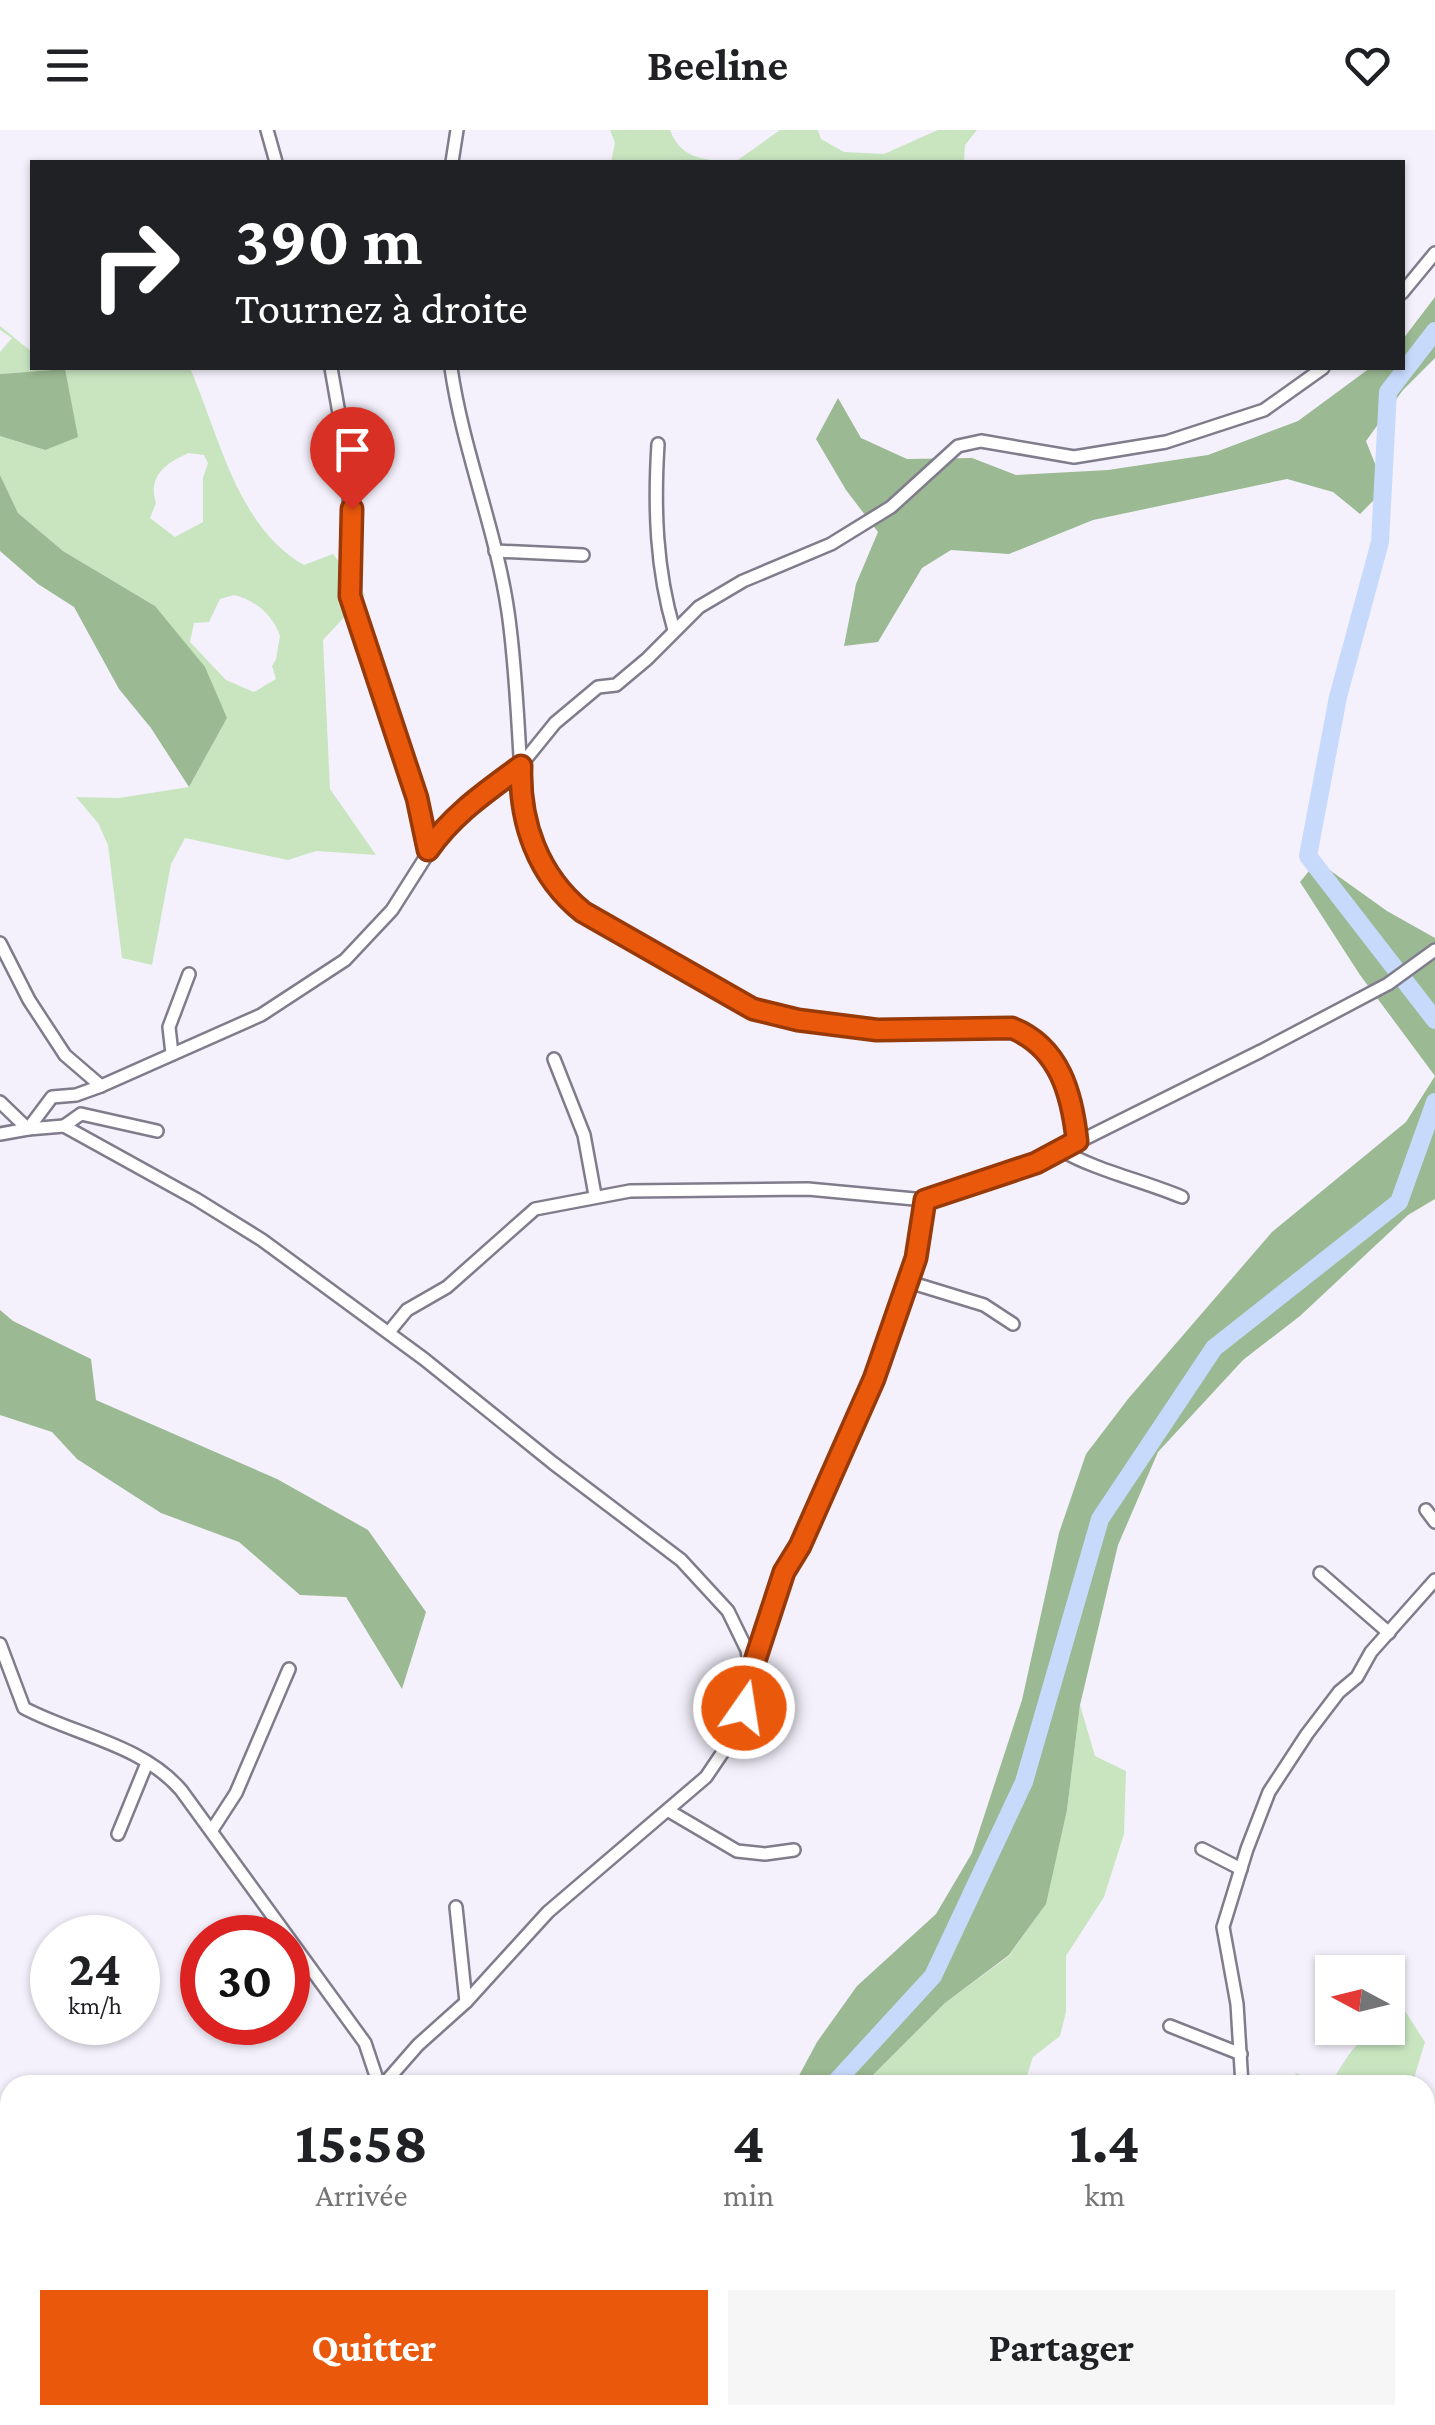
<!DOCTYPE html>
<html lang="fr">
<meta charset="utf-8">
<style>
:root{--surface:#fff;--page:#f6f6f6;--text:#202124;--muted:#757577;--accent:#ea580c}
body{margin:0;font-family:"Crimson Pro",serif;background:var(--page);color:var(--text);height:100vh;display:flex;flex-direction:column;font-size:38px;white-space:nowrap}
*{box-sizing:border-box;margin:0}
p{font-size:32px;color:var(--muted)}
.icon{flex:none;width:55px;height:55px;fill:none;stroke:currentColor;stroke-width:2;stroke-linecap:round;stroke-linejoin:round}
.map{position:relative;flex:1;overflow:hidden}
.panel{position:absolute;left:0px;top:1945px;width:1435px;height:350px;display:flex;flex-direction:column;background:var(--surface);border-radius:30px 30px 0 0;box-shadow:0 2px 8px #0004}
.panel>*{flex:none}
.banner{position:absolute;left:30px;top:30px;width:1375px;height:210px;border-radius:0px;box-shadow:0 2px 8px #0004;background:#202124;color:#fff;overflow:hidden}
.needle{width:65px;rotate:277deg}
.fabs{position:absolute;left:1315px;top:1825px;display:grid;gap:20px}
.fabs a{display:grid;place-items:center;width:90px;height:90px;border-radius:0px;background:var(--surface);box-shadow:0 2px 8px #0004;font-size:50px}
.speed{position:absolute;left:30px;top:1785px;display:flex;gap:20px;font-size:50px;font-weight:700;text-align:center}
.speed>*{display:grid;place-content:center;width:130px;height:130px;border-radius:50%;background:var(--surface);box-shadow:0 2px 8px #0004;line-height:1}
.speed small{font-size:25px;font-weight:400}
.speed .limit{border:15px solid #d22;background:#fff;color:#111}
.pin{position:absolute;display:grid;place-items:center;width:85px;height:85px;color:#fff;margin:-102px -42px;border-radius:50% 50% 50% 0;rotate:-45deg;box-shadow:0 0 10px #0007}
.pin .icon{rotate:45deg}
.me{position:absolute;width:110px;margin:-55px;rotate:13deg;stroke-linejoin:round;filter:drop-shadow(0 0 8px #0008)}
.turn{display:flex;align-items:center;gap:35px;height:210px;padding:0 40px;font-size:45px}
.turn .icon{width:130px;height:130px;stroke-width:2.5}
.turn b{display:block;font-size:70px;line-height:85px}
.eta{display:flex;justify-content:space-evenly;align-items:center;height:170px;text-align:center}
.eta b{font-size:60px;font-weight:700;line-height:70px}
.button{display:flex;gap:20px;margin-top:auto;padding:20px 40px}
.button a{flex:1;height:115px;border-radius:0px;background:var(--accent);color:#fff;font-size:40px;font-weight:700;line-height:115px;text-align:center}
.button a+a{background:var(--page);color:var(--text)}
header{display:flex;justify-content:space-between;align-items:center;height:130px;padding:0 40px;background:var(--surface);font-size:45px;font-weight:700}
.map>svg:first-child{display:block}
</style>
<header><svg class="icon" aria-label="menu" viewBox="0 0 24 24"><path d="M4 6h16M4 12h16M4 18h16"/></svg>Beeline<svg class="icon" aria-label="heart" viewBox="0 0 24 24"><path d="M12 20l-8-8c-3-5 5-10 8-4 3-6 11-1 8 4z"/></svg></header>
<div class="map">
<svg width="1435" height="2295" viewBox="0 0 1435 2295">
<rect width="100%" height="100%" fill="#f4f1fc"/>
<g fill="#c8e5c0" fill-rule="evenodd">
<path d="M610 0H670C680 27 700 29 726 32H611L615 13Z"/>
<path d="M780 0H818L821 9 844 22 884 24 938 0H977L965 15 964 32H735Z"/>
<path d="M0 196 32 222V238H190C219 305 237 397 304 435L333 424 365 465 323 510 330 659 376 725 316 721 288 730 185 708 171 734 152 835 122 828 108 715 98 693 76 667 119 668 189 657 227 588 155 476 63 421 18 383 0 345V306L45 320 65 239 0 244V222L12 208 0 200ZM189 323 204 325 208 333 203 348V392L175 407 150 388 156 373C147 346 167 332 189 323ZM234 465C255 470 273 485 280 506L276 529 272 536 276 549 254 562 226 550 190 512 194 493 209 492 220 469Z"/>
<path d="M1080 1575 1095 1626 1126 1641 1124 1704 1104 1767 1066 1826V1882L1060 1906 1033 1927 1024 1955H863L945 1873 1009 1826 1045 1775 1067 1680Z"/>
<path d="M1405 1881 1425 1912 1415 1945 1417 1955H1301L1295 1943 1330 1955C1344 1932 1359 1901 1388 1898V1893Z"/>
</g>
<g fill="#9bb992">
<path d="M1435 167V228L1403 260 1366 311 1385 359 1360 384 1333 362 1287 349 1093 390 1009 424 951 420 922 438 878 512 844 516 856 454 878 402 846 360 816 309 838 268 861 308 907 329 972 328 1016 345 1108 340 1208 325 1298 291 1370 238H1402L1403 209Z"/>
<path d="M65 239 78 307 45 320 0 306V244Z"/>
<path d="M0 345 18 383 63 421 155 476 205 537 227 588 189 657 151 598 119 559 74 477 38 454 0 421Z"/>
<path d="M1317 731 1387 781 1435 808V1069L1408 1085 1300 1186 1243 1230 1158 1322 1118 1415 1080 1575 1067 1680 1046 1774 1009 1825 945 1873 863 1955H794L817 1912 857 1856 936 1784 972 1723 1022 1570 1059 1403 1086 1324 1128 1269 1272 1102 1406 992 1435 946 1360 845 1300 752Z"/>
<path d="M0 1180 13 1191 91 1229 96 1270 277 1349 368 1400 426 1482 402 1559 346 1467 300 1465 239 1412 161 1383 77 1329 52 1302 0 1285Z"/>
<path d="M325 2285H443L428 2295H307Z"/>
</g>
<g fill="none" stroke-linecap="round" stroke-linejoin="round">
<g stroke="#c8dafc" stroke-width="18">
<path d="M1435 201 1388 262 1380 412 1338 567 1308 726 1435 890"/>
<path d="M833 1955 933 1846 1024 1652 1100 1389 1214 1218 1399 1072 1435 972"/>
<path d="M389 2295 402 2285"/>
</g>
<g stroke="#807c8c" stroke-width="16">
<g id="street">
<path d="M267 0 276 32"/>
<path d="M452 32 457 0"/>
<path d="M1402 163 1435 123"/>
<path d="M331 238 349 340 350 466 417 668 428 721"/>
<path d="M451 238C463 321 496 399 508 482 515 530 517 578 520 626 522 652 520 677 527 702 535 731 560 763 583 782 621 803 658 825 695 848 714 859 734 874 756 880 794 890 836 898 876 900 913 902 999 887 1027 904 1064 927 1073 972 1077 1011"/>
<path d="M658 314C654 378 656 439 674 500"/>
<path d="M495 421 583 425"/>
<path d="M0 813 29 870 65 925 101 956"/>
<path d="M172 924 169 897 189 844"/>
<path d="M554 929 584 1005 595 1065"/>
<path d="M0 972 28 999 64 996 196 1069 262 1110 424 1229 553 1333 681 1430 728 1481 747 1520 751 1546 744 1578 731 1610 706 1647 548 1782 466 1872 418 1915 383 1955"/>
<path d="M64 996 81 984 157 1001"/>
<path d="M0 1004 28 999 52 967 76 965 101 956 261 885 345 830 392 780 446 695 521 635 555 593 598 557 616 555 647 529 699 477 743 451 831 414 891 377 958 316 981 311 1074 327 1166 312 1264 280 1323 238"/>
<path d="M1061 1020C1095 1040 1144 1051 1182 1067"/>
<path d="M909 1152 984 1175 1013 1194"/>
<path d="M389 1202 407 1180 447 1157 535 1079 630 1061 808 1059 925 1070 956 1062 1036 1033 1261 921 1388 854 1435 820"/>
<path d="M1426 1380 1435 1392"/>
<path d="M1320 1443 1389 1503"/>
<path d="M0 1514 24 1578C75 1605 141 1614 181 1660L365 1913 379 1955"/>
<path d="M752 1542 783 1442 800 1415 874 1249 916 1128 925 1070"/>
<path d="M669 1681 737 1721 765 1724 794 1720"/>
<path d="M212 1700 236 1663 289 1539"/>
<path d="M118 1704 147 1633"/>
<path d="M1202 1719 1241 1739"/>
<path d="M456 1777 466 1872"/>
<path d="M1170 1896 1241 1924"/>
<path d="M1242 1955 1237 1874 1223 1797 1247 1719 1269 1662 1307 1604 1339 1562 1357 1547 1371 1522 1435 1450"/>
<path d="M1425 2106 1435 2090"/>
<path d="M1425 2166 1435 2157"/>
<path d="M0 2233 10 2227"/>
<path d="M1025 2285 1029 2295"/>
<path d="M1071 2295 1076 2285"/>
<path d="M1330 2295 1338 2285"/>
</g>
</g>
<use href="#street" stroke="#fff" stroke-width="11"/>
</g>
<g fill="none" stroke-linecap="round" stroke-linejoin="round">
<g stroke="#983908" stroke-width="25">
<path id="route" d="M352 379 350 466 417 668 428 720C453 684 486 662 521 636 519 692 538 746 583 782L753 879 798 890 877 900 1012 898C1060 917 1072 965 1077 1011L1036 1033 925 1070 916 1128 874 1249 800 1416 784 1442 750 1546 744 1578"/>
</g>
<use href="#route" stroke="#ea580c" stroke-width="18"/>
</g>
</svg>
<div class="fabs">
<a><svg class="needle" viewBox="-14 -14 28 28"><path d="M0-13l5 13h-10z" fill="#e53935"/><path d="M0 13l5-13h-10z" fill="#757577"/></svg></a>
</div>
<div class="speed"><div>24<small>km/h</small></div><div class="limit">30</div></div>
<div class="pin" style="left:352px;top:379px;background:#d93025"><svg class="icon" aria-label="arrive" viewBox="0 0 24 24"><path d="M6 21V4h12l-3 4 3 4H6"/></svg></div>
<svg class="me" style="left:744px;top:1578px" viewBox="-20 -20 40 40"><circle r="17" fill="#ea580c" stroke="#fff" stroke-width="3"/><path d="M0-11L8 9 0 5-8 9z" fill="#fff"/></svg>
<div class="banner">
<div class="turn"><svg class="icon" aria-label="right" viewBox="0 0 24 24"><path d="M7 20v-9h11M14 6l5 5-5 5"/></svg><div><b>390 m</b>Tournez à droite</div></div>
</div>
<section class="panel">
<div class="eta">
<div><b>15:58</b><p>Arrivée</p></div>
<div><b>4</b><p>min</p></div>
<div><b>1.4</b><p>km</p></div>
</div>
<div class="button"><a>Quitter</a><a>Partager</a></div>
</section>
</div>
